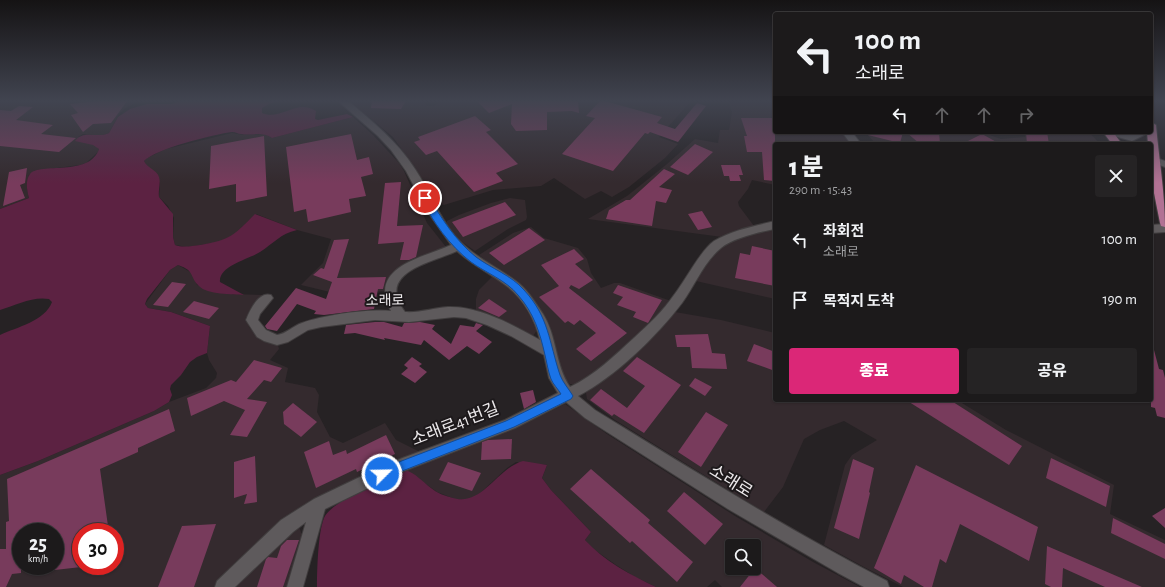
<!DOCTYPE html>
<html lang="ko">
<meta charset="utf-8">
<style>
:root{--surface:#1c1a1b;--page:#252324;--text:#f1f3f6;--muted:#a0a1a3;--line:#3a383a;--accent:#db2777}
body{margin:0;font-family:"Alegreya Sans","Noto Sans KR",sans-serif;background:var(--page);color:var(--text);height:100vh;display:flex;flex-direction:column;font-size:15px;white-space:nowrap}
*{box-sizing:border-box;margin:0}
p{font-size:13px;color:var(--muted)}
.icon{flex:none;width:22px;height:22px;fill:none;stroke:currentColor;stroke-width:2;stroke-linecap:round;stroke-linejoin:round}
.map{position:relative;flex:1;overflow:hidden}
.details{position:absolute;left:773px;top:142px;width:380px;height:260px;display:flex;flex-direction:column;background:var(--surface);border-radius:4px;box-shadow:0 1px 3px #0004,0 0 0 1px var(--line)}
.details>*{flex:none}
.banner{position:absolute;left:773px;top:12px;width:380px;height:122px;border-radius:4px;box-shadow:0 1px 3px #0004,0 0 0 1px var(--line);background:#1c1a1b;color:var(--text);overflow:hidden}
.controls{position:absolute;left:725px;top:539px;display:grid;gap:8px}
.controls a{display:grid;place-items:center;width:36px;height:36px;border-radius:4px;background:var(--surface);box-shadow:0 1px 3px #0004,0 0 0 1px var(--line);font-size:20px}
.speed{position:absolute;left:12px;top:523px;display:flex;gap:8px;font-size:20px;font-weight:700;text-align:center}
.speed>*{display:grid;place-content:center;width:52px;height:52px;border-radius:50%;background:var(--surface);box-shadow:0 1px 3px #0004,0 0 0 1px var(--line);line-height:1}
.speed small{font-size:10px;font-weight:400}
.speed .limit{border:6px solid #d22;background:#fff;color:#111}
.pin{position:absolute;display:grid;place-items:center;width:34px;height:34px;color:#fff;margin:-17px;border:2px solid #fff;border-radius:50%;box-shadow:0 1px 4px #0007}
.me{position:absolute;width:44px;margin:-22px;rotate:67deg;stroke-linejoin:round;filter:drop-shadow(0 0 3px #0008)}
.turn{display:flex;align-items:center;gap:14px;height:84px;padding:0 16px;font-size:18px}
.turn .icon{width:52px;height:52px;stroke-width:2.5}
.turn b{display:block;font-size:28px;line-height:34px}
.lanes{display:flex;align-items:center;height:38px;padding:0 16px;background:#0003;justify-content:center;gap:20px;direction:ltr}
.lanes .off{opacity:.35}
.round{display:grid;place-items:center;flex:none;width:42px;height:42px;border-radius:4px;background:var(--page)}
.head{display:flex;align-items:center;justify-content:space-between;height:68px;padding:0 16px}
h1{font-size:24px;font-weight:800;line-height:30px}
.button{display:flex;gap:8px;margin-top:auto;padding:8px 16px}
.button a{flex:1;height:46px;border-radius:4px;background:var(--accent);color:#fff;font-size:16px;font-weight:800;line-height:46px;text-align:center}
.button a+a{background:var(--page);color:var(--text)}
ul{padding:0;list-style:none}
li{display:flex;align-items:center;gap:12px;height:60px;padding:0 16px}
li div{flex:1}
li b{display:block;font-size:15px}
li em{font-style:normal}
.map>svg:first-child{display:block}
</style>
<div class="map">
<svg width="1165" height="587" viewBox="0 0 1165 587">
<rect width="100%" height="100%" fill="#262224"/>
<g fill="#342a2e" fill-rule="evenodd">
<path d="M0 100H140L127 107 119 114 109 133 100 136 83 134 78 137 96 146 99 149 98 152 86 163 80 165 42 170 32 173 29 175 27 188 29 198 0 209Z"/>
<path d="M348 100H422L427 106H433L445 100H692L659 137 678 144 665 158 629 187 612 197 601 191 585 199 554 178 541 186 493 190 444 205 438 203 393 137Z"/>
<path d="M737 100H775V132H844L853 144H775V185L752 180 748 189 738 202 739 206 754 226 722 237 588 219 627 196 667 164 695 139 718 143 720 130H729L732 112 729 103Z"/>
<path d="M353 117 373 135 399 163 404 171 427 223 446 247 443 250 398 269 386 291 358 293 330 292 301 285 323 263 331 239 297 230 256 214 235 234 220 242 187 247 175 245 173 237 174 218 168 206 159 197 160 183 145 164 144 161 147 158 166 149 232 133 243 135 265 134 272 138Z"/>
<path d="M865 132H981L1001 139 1025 137 1024 132H1089L1100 144H876Z"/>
<path d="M510 198 525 200 527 217 526 220 508 229 475 251 455 237 447 225V221L459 215 491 203Z"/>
<path d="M531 227 544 238 578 248 587 259 591 273 601 288 614 283H620L671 301 661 315 620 355 581 384H570L566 380 561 370 547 321 531 297 479 255 513 233Z"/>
<path d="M775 227V299L696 281 708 261 725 244 739 238Z"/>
<path d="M178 265 192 273 197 285 231 294 263 295V297L248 320 249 327 258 337 278 345 279 349 270 360 288 368 285 382 315 388 319 395 317 412 330 437 343 443 385 423 396 440 420 452 355 479 311 502 217 587H0V475L38 461 154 411 169 402 206 388 216 378 217 373 209 360 207 353 210 326 171 312 148 308 145 304 170 270ZM21 532H55V566H21ZM81 532H115V566H81Z"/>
<path d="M493 276 506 285 520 298 532 313 537 330 533 336 476 315V299L479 290Z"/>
<path d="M675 312 721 320 775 333V400H957L1006 430 1114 485 1110 514 1165 540V587H903L864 567 824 545 845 465 852 455 877 440 844 421 820 430 804 439 783 487 764 512 615 420 587 399 586 393 588 389 657 330Z"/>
<path d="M565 404 607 434 735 516 813 562 860 587H722L715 580 707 587H656L635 577 616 565 592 548 585 540 591 532 551 490 542 478 547 465 516 462 507 468 476 497 466 500 455 499 437 492 406 470 483 438 514 429ZM732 546H754V568H732Z"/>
<path d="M299 527 302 535 301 542 287 587H229L271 545Z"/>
</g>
<g fill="#5c2242">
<path d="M183 100H286L271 103 262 108V113C281 121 297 98 316 111L315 119 318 120 347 114 353 117 272 138C262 131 252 136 241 134 238 134 236 132 232 132 215 134 155 149 144 161 147 168 157 170 159 177 161 183 158 190 159 197L173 214V237L175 245C183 248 191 246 200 245 231 240 234 235 255 214L297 230C280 234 274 243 260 252 249 259 218 266 220 282L244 295C233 294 207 295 199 286 189 277 196 271 178 265L170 270 147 299 145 304 148 308 171 312 210 326 207 353 197 357 190 362 181 375 171 385 170 389 172 395 169 402 154 411 38 461 0 475V335C17 327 45 321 52 302L49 299C33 296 16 305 0 310V209L29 198C27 191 25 181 30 174 39 162 90 177 99 149L93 145 75 141C84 129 97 139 109 133L118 117 130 109 147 104H172Z"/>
<path d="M523 461 547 465 542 478 551 490 591 532 585 540C604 561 631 575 656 587H317C317 572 318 528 325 516 336 499 386 479 406 470 416 474 422 481 431 488 437 493 445 496 453 498 482 507 497 468 523 461Z"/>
</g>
<g fill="#783b5c">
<path d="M105 100H128L111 123 93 124 83 132 71 115 78 113 70 104Z"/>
<path d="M372 100H395L406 101 401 109 371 108Z"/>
<path d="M476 100H578L579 113 572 111 547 112V130L516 131 511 124 512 104 489 113Z"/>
<path d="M601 100 662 117 657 123 675 129 697 103 706 106 678 142 650 132 648 134 645 133 613 171 562 154 595 118 586 116Z"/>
<path d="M19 106 33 107 16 120 53 125 41 134 76 138 59 152 0 146V110L11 111Z"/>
<path d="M475 116 491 130 486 132 518 164 496 173 503 181 474 192 437 151 426 155 414 142 420 140 418 137Z"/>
<path d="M741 118H775V181L764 180 762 152H747L744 136H747Z"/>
<path d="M868 132H903L900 143 868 135Z"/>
<path d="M906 132H939L940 144H920Z"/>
<path d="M1026 132H1047L1049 144H1027Z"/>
<path d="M351 134 357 160 369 157 373 174 361 177 366 196 349 199 351 212 308 222 306 209 294 212 286 147Z"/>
<path d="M982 134 1000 144H962Z"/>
<path d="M264 136 267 196 236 202V184L209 189 211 146Z"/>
<path d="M695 144 713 152 688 175 670 167Z"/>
<path d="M721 165H740L743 175H739L741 181H730L729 176H724Z"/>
<path d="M27 168 25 183 20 185 25 198 3 206 9 172Z"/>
<path d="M664 169 675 174 659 187 672 190 666 203 656 201 652 226 606 219 609 210 626 200H630Z"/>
<path d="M401 182 397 226 423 225 416 257 409 260H400L404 242 378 244 385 183Z"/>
<path d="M505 202 516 215 463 237 452 222Z"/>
<path d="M702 211 712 227 698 230 688 214Z"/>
<path d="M529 228 545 240 504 265 489 253Z"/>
<path d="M349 239 337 278 386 277 383 289H378L374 309 324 315 314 314 316 311 297 304 277 331 267 329 265 326 296 288 326 299 332 282 313 275 321 268 324 269 334 240Z"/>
<path d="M752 246 775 251V286L735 278 740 253 750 255Z"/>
<path d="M574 249 584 259 575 264 593 280 579 289 571 285 569 288 627 333 591 361 576 349 596 333 580 320 574 325 568 321 565 323 539 297 559 286 541 265Z"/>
<path d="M172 282 186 284 168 307 153 305Z"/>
<path d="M618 285 662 300 648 323 633 317 636 312 617 305 623 297 613 293Z"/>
<path d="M489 299 507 311 499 317 478 308Z"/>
<path d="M194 301 219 308 209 319 183 312Z"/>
<path d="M375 322H384L402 327 404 323 420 322 435 325 432 329 451 344 460 325 474 327 476 323 483 325 476 331 492 342 479 354 467 346 449 360 424 340 421 345 384 338 385 340 355 333 344 334 346 325Z"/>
<path d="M708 334 712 353 725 354 727 369 692 368 690 347H677L675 335Z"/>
<path d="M754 344 775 352V371L747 361Z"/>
<path d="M1151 350H1154L1159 369 1163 370 1165 378V418L1157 416 1155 408 1151 407Z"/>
<path d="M412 357 422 364 419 366 427 372 415 383 401 374 408 368 404 365Z"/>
<path d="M637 357 681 385 644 433 614 414 612 416 590 400 601 389 627 408 645 386 623 371Z"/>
<path d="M254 360 282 368 271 382 264 380 247 399 267 402 247 437 230 435 245 410 224 401 191 416 187 398 231 380 236 382Z"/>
<path d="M695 378 712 387 705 396 689 386Z"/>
<path d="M533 390 536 402 524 409 520 393Z"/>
<path d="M906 400H950L1022 446 1009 465Z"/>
<path d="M293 403 317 422 301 437 284 424 283 412Z"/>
<path d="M169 409 175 431 138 448V452L100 469 108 526 96 532H81V567L55 570V532H21V573L12 574 6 587H0V549H6V522L9 521 7 479Z"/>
<path d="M706 412 728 425 701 467 678 452Z"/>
<path d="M386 435 395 454 357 472 356 469 316 488 304 452 329 441 333 455 346 450 347 454Z"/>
<path d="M512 439 511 459 481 460 482 442 488 440Z"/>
<path d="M255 456 257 502 244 504 247 494 234 498V462Z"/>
<path d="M1051 458 1110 486 1106 507 1046 478Z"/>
<path d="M853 459 874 468 869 492 870 493 859 539 834 528Z"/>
<path d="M448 462 481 473 472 491 439 480Z"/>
<path d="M916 465 1038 527 1029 561 960 524 946 563 940 559 932 587H924L904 575 901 584 874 568Z"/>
<path d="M591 469 650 520 648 523 693 562 677 582 632 541 630 543 570 489Z"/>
<path d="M684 492 723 524 705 545 667 511Z"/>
<path d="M1165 508V528L1152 516Z"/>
<path d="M1113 518 1165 544V559L1111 533Z"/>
<path d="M216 524 194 587H158L182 526Z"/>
<path d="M287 540H299L283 587H257L266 559 268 557 277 558 281 546Z"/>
<path d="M1047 546 1142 587H1105L1063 568 1062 587H1051L1045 584Z"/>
<path d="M755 568 777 587H740Z"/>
</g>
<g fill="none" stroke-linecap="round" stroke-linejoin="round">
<g stroke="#403d3e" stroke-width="2">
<g id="minor">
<path d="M337 100H347C372 121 397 141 415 169 430 191 438 216 455 236 472 256 496 266 516 281 527 289 535 302 543 314 557 336 555 365 570 387 595 375 614 356 635 337 649 324 663 311 674 295 685 281 701 250 714 241 732 230 755 226 775 221V229C760 232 733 238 721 248 704 262 695 285 682 303 657 336 615 377 578 396L595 410C691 469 787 529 887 581L889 587H864L838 573 728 509 585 418 566 402 515 428 399 473 325 509 303 587H287L306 522 293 532 235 587H215L217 581 281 520 314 499 389 463 505 420 558 393 549 378 544 355 511 336 487 325 466 318 454 317 409 322 375 320 321 327 308 330 288 342 277 345 264 341 257 337 246 320C250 310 259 291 271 295L273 298 260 314 258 320 266 330 277 335C286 334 293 326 302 323 325 315 366 309 391 311 367 267 422 258 451 245L427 211 406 171 391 150 378 136ZM457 251C473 266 492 274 508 287 524 300 535 320 540 340 513 325 480 306 448 307 433 308 420 313 405 312 375 272 431 263 457 251Z"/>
<path d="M842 132H852L861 144H851Z"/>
<path d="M1105 132H1121L1131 135 1137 132H1150L1132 141 1107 134Z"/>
<path d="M1151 156 1165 161V167L1151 162Z"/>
<path d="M1165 224V232L1151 233V225Z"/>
</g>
</g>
<g stroke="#403d3e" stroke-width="2">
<g id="major">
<path d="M1151 122 1156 125C1159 159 1165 193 1165 227L1161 226 1160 223 1151 178V144H1148L1147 132H1151Z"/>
<path d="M1103 132H1113L1122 144H1112Z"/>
</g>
</g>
<use href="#minor" fill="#5e5a5c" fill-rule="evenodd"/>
<use href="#major" fill="#b27294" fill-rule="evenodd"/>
</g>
<linearGradient id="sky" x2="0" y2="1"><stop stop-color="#151314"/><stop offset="0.55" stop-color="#414450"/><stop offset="1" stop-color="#414450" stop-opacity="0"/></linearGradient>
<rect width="1165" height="183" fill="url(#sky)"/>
<path fill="#1a73e8" stroke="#114b97" d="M425 195 428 196C442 219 455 240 476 257 492 269 511 275 524 290 549 317 549 342 560 375 563 383 569 389 573 396L571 399 514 427 382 479 378 478 376 474 378 470 506 421 561 394C558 389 553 384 551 379 548 371 547 363 545 355 540 333 534 313 518 295 506 280 486 273 471 262 449 245 433 222 421 198Z"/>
<g text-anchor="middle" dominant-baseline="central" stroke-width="4" stroke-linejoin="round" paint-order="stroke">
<g font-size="14" fill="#ece9eb" stroke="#1d191b">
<text transform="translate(385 301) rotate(-1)">소래로</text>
</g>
<g font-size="17" fill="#ece9eb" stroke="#1d191b">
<text transform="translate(455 424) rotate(-21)">소래로41번길</text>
<text transform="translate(731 481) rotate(32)">소래로</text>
</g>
</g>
</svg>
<div class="controls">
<a><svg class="icon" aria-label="search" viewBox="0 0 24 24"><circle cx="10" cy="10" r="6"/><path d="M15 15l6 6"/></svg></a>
</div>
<div class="speed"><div>25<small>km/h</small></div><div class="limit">30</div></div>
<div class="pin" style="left:425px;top:198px;background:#d93025"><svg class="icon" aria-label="arrive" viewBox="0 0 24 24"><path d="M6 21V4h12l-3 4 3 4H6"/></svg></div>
<svg class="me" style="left:382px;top:474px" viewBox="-20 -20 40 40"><circle r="17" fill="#1a73e8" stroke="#fff" stroke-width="3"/><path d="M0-11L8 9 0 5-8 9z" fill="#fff"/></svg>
<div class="banner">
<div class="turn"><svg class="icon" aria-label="left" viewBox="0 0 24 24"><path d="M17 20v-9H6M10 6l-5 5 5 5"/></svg><div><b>100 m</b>소래로</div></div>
<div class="lanes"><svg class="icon" aria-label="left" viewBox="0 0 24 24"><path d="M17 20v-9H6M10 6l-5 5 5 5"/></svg><svg class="icon off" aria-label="ahead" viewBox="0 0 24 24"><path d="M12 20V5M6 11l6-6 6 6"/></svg><svg class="icon off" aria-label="ahead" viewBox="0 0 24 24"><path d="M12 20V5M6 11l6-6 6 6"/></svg><svg class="icon off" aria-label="right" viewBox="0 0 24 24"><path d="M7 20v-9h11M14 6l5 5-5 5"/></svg></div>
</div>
<section class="details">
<div class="head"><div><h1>1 분</h1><p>290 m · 15:43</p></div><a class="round"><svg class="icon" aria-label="close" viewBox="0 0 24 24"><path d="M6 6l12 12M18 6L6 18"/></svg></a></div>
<ul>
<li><svg class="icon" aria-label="left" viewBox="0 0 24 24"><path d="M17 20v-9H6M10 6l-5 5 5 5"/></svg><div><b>좌회전</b><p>소래로</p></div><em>100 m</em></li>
<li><svg class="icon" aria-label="arrive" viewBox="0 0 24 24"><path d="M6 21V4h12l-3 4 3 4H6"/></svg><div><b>목적지 도착</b></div><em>190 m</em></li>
</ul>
<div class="button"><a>종료</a><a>공유</a></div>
</section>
</div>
